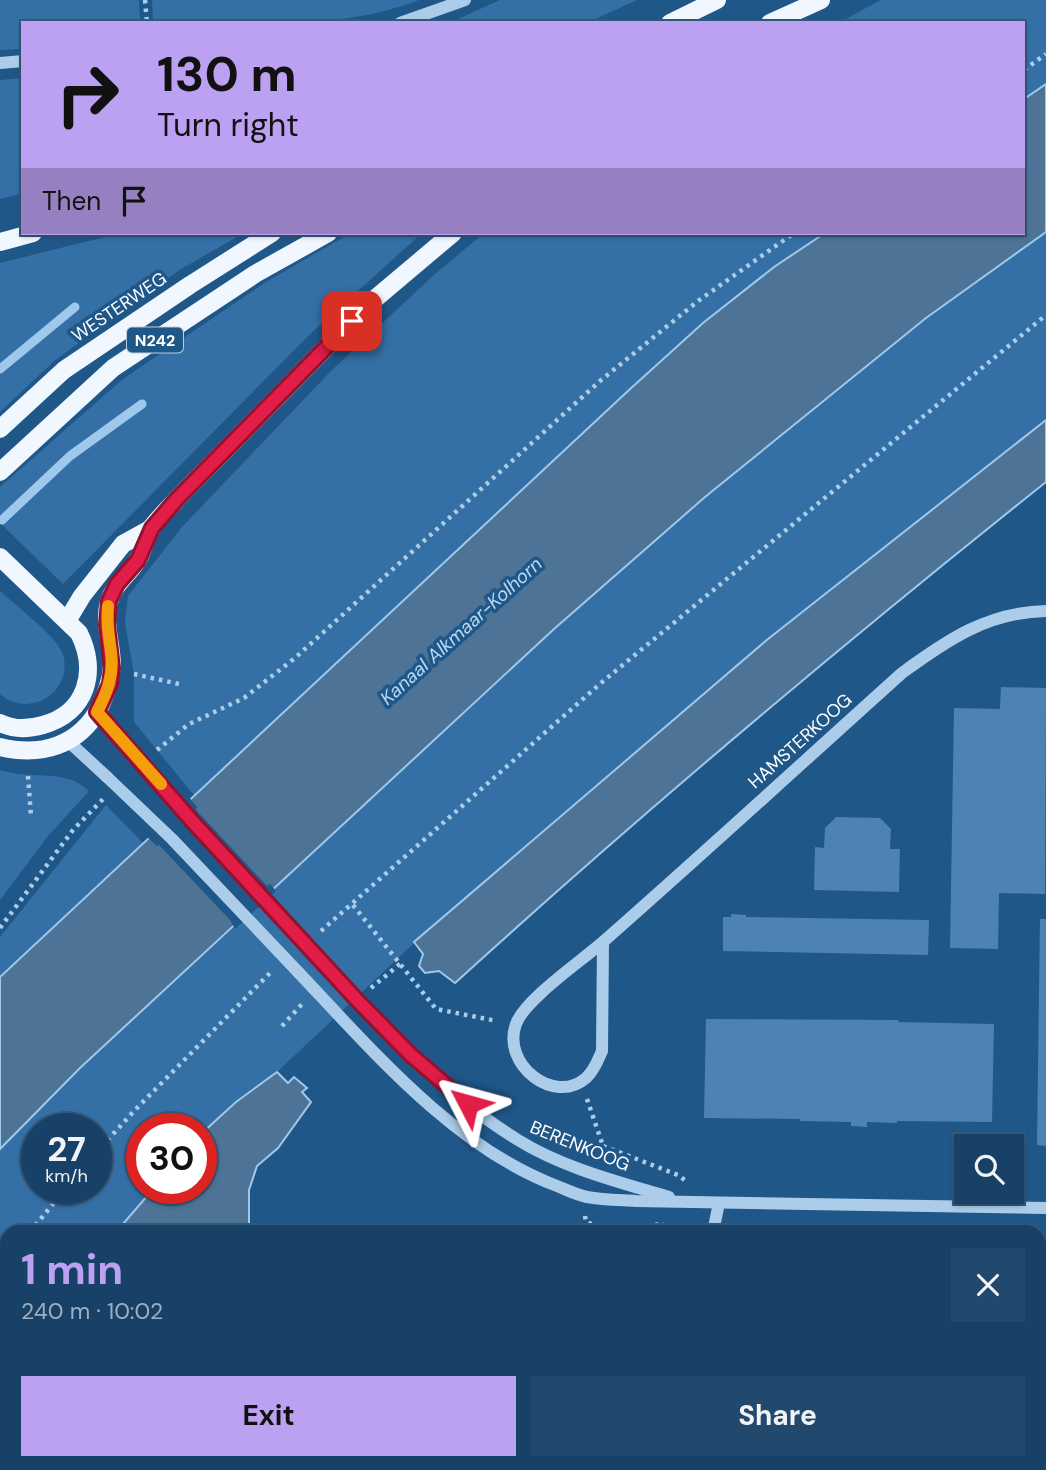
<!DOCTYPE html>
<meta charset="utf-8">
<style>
:root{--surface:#184167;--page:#21486d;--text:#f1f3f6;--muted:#9fafc0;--line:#365a7b;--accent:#bca0f2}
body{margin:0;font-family:"DM Sans",sans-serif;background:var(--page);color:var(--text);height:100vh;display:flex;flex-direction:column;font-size:26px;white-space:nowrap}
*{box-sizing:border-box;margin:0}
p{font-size:23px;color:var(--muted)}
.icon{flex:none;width:38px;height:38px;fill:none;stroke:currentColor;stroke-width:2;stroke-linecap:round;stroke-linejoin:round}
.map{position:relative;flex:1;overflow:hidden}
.sheet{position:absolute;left:0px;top:1225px;width:1046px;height:245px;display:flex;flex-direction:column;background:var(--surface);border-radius:21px 21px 0 0;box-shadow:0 2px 5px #0004,0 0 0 2px var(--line)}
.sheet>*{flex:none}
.banner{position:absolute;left:21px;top:21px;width:1004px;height:214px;border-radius:0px;box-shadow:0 2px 5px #0004,0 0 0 2px var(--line);background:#bca0f2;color:#111;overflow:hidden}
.controls{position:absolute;left:954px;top:1134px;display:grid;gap:14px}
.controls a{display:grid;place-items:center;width:70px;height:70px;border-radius:0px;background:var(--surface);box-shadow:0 2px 5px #0004,0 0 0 2px var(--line);font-size:35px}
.speed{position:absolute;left:21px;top:1113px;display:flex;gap:14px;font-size:35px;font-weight:700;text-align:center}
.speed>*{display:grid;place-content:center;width:91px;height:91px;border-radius:50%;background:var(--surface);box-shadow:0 2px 5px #0004,0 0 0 2px var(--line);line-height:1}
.speed small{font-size:18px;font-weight:400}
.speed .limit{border:10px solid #d22;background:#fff;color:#111}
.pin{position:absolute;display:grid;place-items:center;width:60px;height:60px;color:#fff;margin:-30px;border-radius:14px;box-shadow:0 4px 10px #0006}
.me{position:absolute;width:77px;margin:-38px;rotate:309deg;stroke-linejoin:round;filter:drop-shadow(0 0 5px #0008)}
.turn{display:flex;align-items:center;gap:24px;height:147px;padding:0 21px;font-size:32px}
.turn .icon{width:91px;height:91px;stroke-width:2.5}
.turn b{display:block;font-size:49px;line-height:60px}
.then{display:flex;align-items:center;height:66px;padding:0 21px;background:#0003;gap:14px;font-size:26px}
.round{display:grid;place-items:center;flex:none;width:74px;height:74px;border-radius:0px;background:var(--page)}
.head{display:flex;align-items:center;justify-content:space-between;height:119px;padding:0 21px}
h1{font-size:42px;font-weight:700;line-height:52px;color:var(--accent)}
.action{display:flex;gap:14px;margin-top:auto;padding:14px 21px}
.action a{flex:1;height:80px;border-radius:0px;background:var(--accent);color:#111;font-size:28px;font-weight:700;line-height:80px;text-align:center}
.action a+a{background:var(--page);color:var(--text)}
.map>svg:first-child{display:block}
</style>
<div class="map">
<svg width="1046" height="1470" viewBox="0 0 1046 1470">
<rect width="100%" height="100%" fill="#205789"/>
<g fill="#3470a6" fill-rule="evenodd">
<path d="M0 0H139L140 23H23V49L0 50Z"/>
<path d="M152 0H419C336 32 240 23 153 23Z"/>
<path d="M500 0H637L587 23H449Z"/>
<path d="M881 0H1046V84L1024 99V23H838Z"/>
<path d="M23 78V193L0 199V80Z"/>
<path d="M1046 232V420L768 639 428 930 277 1072 236 1102 201 1134V1129H142V1188H154L116 1232H7V1371L0 1379V1149L80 1068 554 629 705 497 926 318ZM37 1129H96V1188H37Z"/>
<path d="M121 233H244L181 269 54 361 0 412V263Z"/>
<path d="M351 233H422L308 336 63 584 0 523V487L123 379 266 282Z"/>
<path d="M484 233H825L774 267 703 323 194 795 134 722V674L125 623 128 596 182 527 331 371 435 274Z"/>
<path d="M0 591C15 605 55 635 62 652 76 688 32 721 0 694Z"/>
<path d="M0 770C32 781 64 767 89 791L48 836 0 900Z"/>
<path d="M106 805 143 843 0 977V937Z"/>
</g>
<g fill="#4d7397" stroke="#9fc9ec" stroke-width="2">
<path d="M1046 84V232L926 318 705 497 554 629 80 1068 0 1149V977L629 390 703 323 774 267 825 233H1024V99Z"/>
<path d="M1046 420V482C844 643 646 809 455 983L439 971 425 973 419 966 423 954 414 942 768 639Z"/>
<path d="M277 1072 288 1083 294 1077 307 1088 302 1092 311 1102 278 1148 257 1166 249 1190V1232H116L154 1188H201V1134L236 1102Z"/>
<path d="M7 1371V1463H250V1470H0V1379Z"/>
</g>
<path fill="#205789" d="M188 796 197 807 196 810 267 886 270 884 276 891 235 929 230 920 159 845 157 846 146 836Z"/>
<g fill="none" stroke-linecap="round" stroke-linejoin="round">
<g stroke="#9fc9ec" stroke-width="9">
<path d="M0 369 75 307"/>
<path d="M2 520 70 456 142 404"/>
</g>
</g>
<g fill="#4d82b2">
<path d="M1001 687 1046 688 1045 894 999 893 998 949 950 948 954 708 1000 709Z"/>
<path d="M836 817 880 818 891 829 890 849H900L899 892 814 890 815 847 824 848 825 828Z"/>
<path d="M731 914 746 915V917L929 920 928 955 723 951V917H731Z"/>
<path d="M1040 919H1046V1146L1037 1145Z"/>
<path d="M706 1019 899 1020 898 1022 994 1024 992 1122 897 1121V1123L867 1122V1127L851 1126V1122L800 1121V1119L704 1118Z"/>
<path d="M1040 1341H1046V1470H798V1463H1040Z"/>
<rect x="354" y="1463" width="345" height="7"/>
</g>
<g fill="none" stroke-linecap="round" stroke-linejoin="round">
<g stroke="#abcdea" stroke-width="4.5" stroke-dasharray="3.5 5" stroke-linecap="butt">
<path d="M145 0 147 23"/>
<path d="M1024 70 1046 54"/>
<path d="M134 674 179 684"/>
<path d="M157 750 189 724 244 698 295 658 600 381 698 301 794 233"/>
<path d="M28 776 31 816"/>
<path d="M353 905 436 1009 497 1021"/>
<path d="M0 928 73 830 104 798"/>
<path d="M321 931 601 683 1046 315"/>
<path d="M371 988 400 964"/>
<path d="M282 1026 303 1003"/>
<path d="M587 1099 603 1146 600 1157"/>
<path d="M603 1146 678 1175 686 1181"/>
<path d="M96 1153 134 1111 271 972"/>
<path d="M585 1216 586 1222 607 1229 664 1224"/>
<path d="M30 1232 66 1188"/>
<path d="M0 1269 7 1260"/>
</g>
<g stroke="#abcdea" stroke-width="12">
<path d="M400 23 465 0"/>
<path d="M0 63 23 61"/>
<path d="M97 712 133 752"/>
<path d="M69 742 107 777"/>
<path d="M603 943 602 1051C598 1060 594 1071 586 1078 554 1106 501 1064 516 1024 525 999 583 960 604 941 704 853 802 763 902 673 947 640 988 612 1046 611"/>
<path d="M317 956C378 1023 441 1093 518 1140 563 1168 619 1182 669 1197"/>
<path d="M299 973C372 1050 455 1148 557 1186 567 1190 577 1195 587 1197 603 1200 620 1200 636 1201L1046 1208"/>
<path d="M713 1232 719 1203"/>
<path d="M310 1470V1463"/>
</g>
<g stroke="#f0f7fe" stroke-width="18">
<path d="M670 23 717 0"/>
<path d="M770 23 821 0"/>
<path d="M0 242 33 233"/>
<path d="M0 429 64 370 190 285 272 233"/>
<path d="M0 472 113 368 255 274 328 233"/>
<path d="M0 557 79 633C98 671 87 713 43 725 29 729 14 730 0 723"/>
<path d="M67 621 82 596 123 544 152 528"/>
<path d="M0 747C41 757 79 746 100 707 106 693 111 681 112 666 112 644 103 623 109 602 114 583 130 574 139 558 144 549 146 537 151 528 158 518 168 509 176 500L370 303 453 233"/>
</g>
<g stroke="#abcdea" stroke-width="12">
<path d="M133 752 192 821 317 956"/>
<path d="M107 777 172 839 299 973"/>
</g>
</g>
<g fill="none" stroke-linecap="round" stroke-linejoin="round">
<g stroke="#92132f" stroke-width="18">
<path id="route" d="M352 321 176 500 152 528 138 560 117 584 109 601 107 625 112 668 110 684 97 712 192 821 357 1000 411 1055 468 1104"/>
</g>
<use href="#route" stroke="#e11d48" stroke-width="12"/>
<path stroke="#f59e0b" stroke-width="12" d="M108 606C106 622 109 636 111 652 114 675 107 693 97 712L161 784"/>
</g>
<g text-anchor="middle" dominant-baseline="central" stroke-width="7" stroke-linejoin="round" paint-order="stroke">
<rect fill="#205789" stroke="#bccddc" stroke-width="2" x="127" y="327.5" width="56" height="25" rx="5"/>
<g font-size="16" font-weight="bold" fill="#fff">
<text x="155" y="340">N242</text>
</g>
<g font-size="18" fill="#fff" stroke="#205789">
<text transform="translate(119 307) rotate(-34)">WESTERWEG</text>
<text transform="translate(800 741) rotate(-42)">HAMSTERKOOG</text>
<text transform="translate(580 1146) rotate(22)">BERENKOOG</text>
</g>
<g font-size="19" font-style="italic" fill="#b7d7f2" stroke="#205789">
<text transform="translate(461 631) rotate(-42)">Kanaal Alkmaar-Kolhorn</text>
</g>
</g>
</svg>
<div class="controls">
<a><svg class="icon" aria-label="search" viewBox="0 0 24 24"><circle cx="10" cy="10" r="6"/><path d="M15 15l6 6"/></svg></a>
</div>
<div class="speed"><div>27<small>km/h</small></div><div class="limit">30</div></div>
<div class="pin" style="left:352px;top:321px;background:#d93025"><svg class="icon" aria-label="arrive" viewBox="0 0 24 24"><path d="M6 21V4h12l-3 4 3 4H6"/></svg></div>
<svg class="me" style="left:468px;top:1104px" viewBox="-20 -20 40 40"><path d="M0-17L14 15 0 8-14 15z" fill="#e11d48" stroke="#fff" stroke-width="4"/></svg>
<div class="banner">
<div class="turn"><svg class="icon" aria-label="right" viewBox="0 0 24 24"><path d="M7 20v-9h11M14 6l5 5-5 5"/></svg><div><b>130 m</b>Turn right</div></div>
<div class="then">Then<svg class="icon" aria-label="arrive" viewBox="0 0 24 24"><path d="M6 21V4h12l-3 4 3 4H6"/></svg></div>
</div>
<section class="sheet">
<div class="head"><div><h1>1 min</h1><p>240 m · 10:02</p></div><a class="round"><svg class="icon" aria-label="close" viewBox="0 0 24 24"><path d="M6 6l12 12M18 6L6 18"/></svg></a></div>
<div class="action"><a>Exit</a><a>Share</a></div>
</section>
</div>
